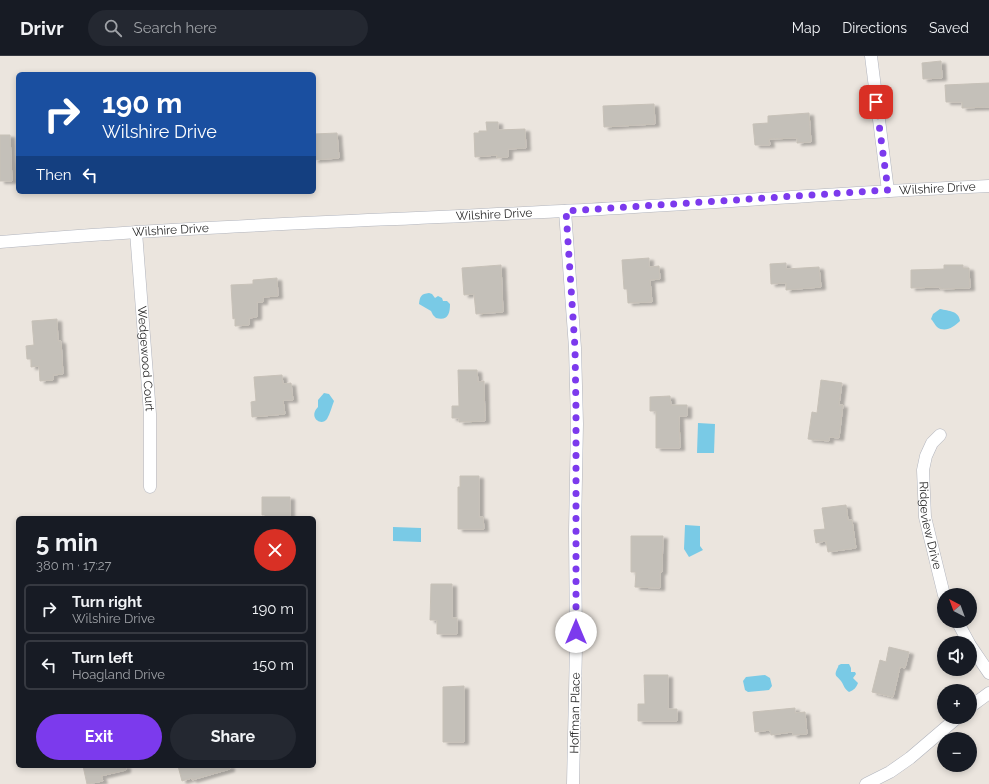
<!DOCTYPE html>
<meta charset="utf-8">
<style>
:root{--surface:#171b24;--page:#242831;--text:#f1f3f6;--muted:#9ea1a6;--line:#363941;--accent:#7c3aed}
body{margin:0;font-family:Raleway,sans-serif;background:var(--page);color:var(--text);height:100vh;display:flex;flex-direction:column;font-size:15px;white-space:nowrap}
*{box-sizing:border-box;margin:0}
p{font-size:13px;color:var(--muted)}
.icon{flex:none;width:22px;height:22px;fill:none;stroke:currentColor;stroke-width:2;stroke-linecap:round;stroke-linejoin:round}
.map{position:relative;flex:1;overflow:hidden}
.panel{position:absolute;left:16px;top:460px;width:300px;height:252px;display:flex;flex-direction:column;background:var(--surface);border-radius:6px;box-shadow:0 2px 6px #0003}
.panel>*{flex:none}
.guide{position:absolute;left:16px;top:16px;width:300px;height:122px;border-radius:6px;box-shadow:0 2px 6px #0003;background:#1a4fa0;color:#fff;overflow:hidden}
.needle{width:26px;rotate:319deg}
.controls{position:absolute;left:937px;top:532px;display:grid;gap:8px}
.controls a{display:grid;place-items:center;width:40px;height:40px;border-radius:50%;background:var(--surface);box-shadow:0 2px 6px #0003;font-size:20px}
.pin{position:absolute;display:grid;place-items:center;width:34px;height:34px;color:#fff;margin:-17px;border-radius:8px;box-shadow:0 2px 6px #0006}
.me{position:absolute;width:44px;margin:-22px;rotate:0deg;stroke-linejoin:round;filter:drop-shadow(0 0 3px #0008)}
.turn{display:flex;align-items:center;gap:14px;height:84px;padding:0 20px;font-size:18px}
.turn .icon{width:52px;height:52px;stroke-width:2.5}
.turn b{display:block;font-size:28px;line-height:34px}
.then{display:flex;align-items:center;height:38px;padding:0 20px;background:#0003;gap:8px;font-size:15px}
.round{display:grid;place-items:center;flex:none;width:42px;height:42px;border-radius:21px;background:var(--page)}
.headline{display:flex;align-items:center;justify-content:space-between;height:68px;padding:0 20px}
h1{font-size:24px;font-weight:700;line-height:30px}
.button{display:flex;gap:8px;margin-top:auto;padding:8px 20px}
.button a{flex:1;height:46px;border-radius:24px;background:var(--accent);color:#fff;font-size:16px;font-weight:700;line-height:46px;text-align:center}
.button a+a{background:var(--page);color:var(--text)}
ul{padding:0;list-style:none}
li{display:flex;align-items:center;gap:12px;height:50px;margin:0 8px 6px;padding:0 12px;border:2px solid var(--line);border-radius:6px}
li div{flex:1}
li b{display:block;font-size:15px}
li em{font-style:normal}
header{display:flex;align-items:center;gap:24px;box-sizing:border-box;height:56px;padding:0 20px;background:var(--surface);border-bottom:1px solid var(--line)}
header strong{font-size:19px}
nav{display:flex;gap:22px;margin-inline-start:auto;font-size:14px}
.search{width:280px;height:36px;background:var(--page);display:flex;align-items:center;gap:10px;box-sizing:border-box;padding:0 14px;border-radius:22px;color:var(--muted);font-size:15px}
.map>svg:first-child{display:block}
</style>
<header>
<strong>Drivr</strong>
<div class="search"><svg class="icon" aria-label="search" viewBox="0 0 24 24"><circle cx="10" cy="10" r="6"/><path d="M15 15l6 6"/></svg>Search here</div>
<nav><a>Map</a><a>Directions</a><a>Saved</a></nav>
</header>
<div class="map">
<svg width="989" height="728" viewBox="0 0 989 728">
<defs>
<filter id="shadow"><feDropShadow dx="4.5" dy="2.5" stdDeviation="1" flood-color="#0004"/></filter>
</defs>
<rect width="100%" height="100%" fill="#ebe5de"/>
<g fill="#79cae6">
<path d="M429 237 432 238 435 242 438 240 442 242 443 245H447L450 248C450 259 447 265 436 262L433 259 431 255 419 248C420 240 421 238 429 237Z"/>
<path d="M940 253C949 255 959 255 960 265 954 271 945 277 937 271 935 269 933 265 931 263L933 258Z"/>
<path d="M324 337 329 338 334 345C332 350 330 358 327 363 321 371 308 361 318 351V344Z"/>
<path d="M698 367 715 368 714 397H697Z"/>
<path d="M685 469 700 470V490L703 494 689 501 684 493Z"/>
<path d="M393 471 421 472V486L393 485Z"/>
<path d="M841 608H849L851 612V616H855L856 618 853 622 858 627C856 632 854 634 849 636 844 633 844 629 841 625 836 619 834 620 837 613 840 608 836 611 841 608Z"/>
<path d="M765 619 770 622 772 630 769 634 748 636 745 634 743 625 746 621Z"/>
</g>
<g fill="#c4c0b9" stroke="#c7c1b8" filter="url(#shadow)">
<path d="M941 5 942 22 923 23 922 7Z"/>
<path d="M989 27V51L962 52V46H946L945 29Z"/>
<path d="M654 48 655 68 604 71 603 50Z"/>
<path d="M809 57 811 86 797 87V82L769 83 770 89H755L753 68 768 67V60Z"/>
<path d="M486 66H498V74L525 73 526 92 508 93V101L497 102V99L475 101 474 77H479V75H487Z"/>
<path d="M337 77 339 102 314 104V78Z"/>
<path d="M0 79H10L12 125H0Z"/>
<path d="M649 202V211L659 210 660 223 650 224 652 246 628 247 627 233H624L622 204Z"/>
<path d="M786 207V213L819 211 821 231 786 234V227L771 228 770 208Z"/>
<path d="M501 209 503 256 476 258 474 238 464 239 462 212Z"/>
<path d="M944 209H963V212H969L970 232 940 233V231L911 232V214L944 213Z"/>
<path d="M277 222 278 240 263 241V246H257V261L249 262V269L235 270V262L233 263 231 229 253 228V224Z"/>
<path d="M57 263 58 285H61L63 318 53 319V324L40 325 39 310 31 311V303H27L26 290 34 289 32 265Z"/>
<path d="M458 314H477L478 326 484 325 485 365 459 366V362H452V350H459Z"/>
<path d="M282 319 283 328 291 327 293 344H283L285 358 252 361 251 346 256 345 254 321Z"/>
<path d="M821 324 842 327 839 349H843L839 382 829 381V385L808 383 812 356 817 357Z"/>
<path d="M670 340 671 349H687V360H679L680 392H656V355H650V341Z"/>
<path d="M460 420H479V461H483L484 473H458V431H460Z"/>
<path d="M262 441H290V462H265V459H262Z"/>
<path d="M846 449 848 464H852L856 492 828 496 826 485 816 487 814 474 825 473 822 452Z"/>
<path d="M631 480H663L662 516H660V532L635 531 636 516H631Z"/>
<path d="M431 528H452V562H457V578H437V564H430Z"/>
<path d="M889 591 909 596 905 612 900 611 893 641 872 636 880 604 886 606Z"/>
<path d="M644 619H668V653H677V665H638V648H645Z"/>
<path d="M464 630V686H443V631Z"/>
<path d="M795 652V657L805 656 807 678 793 679 792 676 771 679 770 674 755 676 753 656Z"/>
<path d="M83 710H126V714L101 720 103 725 87 728Z"/>
<path d="M178 710H230V713L192 724V722L182 725Z"/>
</g>
<g fill="none" stroke-linecap="round" stroke-linejoin="round">
<g stroke="#b1b4bd" stroke-width="13">
<g id="street">
<path d="M871 0 888 135"/>
<path d="M565 155 575 292 577 368 575 475 576 591 573 728"/>
<path id="s1" d="M136 176 150 358V431"/>
<path id="s2" d="M0 186C187 170 374 165 562 155 704 148 846 136 989 130"/>
<path id="s3" d="M940 379 932 387 926 400 923 414 925 461 944 539"/>
<path d="M957 565 969 587"/>
<path d="M970 589 989 617"/>
<path d="M970 651 989 637"/>
<path d="M866 728 890 716 910 702 958 661"/>
</g>
</g>
<use href="#street" stroke="#fff" stroke-width="12"/>
</g>
<g fill="none" stroke-linecap="round" stroke-linejoin="round">
<path stroke="#7c3aed" stroke-width="7" stroke-dasharray="0 12.6" d="M576 576V354L575 292 566 155 888 134 876 46"/>
</g>
<g text-anchor="middle" dominant-baseline="central" stroke-width="3" stroke-linejoin="round" paint-order="stroke">
<g font-size="12" fill="#2b2b2b" stroke="#fff">
<text stroke="none"><textPath href="#s2" startOffset="939">Wilshire Drive</textPath></text>
<text stroke="none"><textPath href="#s2" startOffset="495">Wilshire Drive</textPath></text>
<text stroke="none"><textPath href="#s2" startOffset="171">Wilshire Drive</textPath></text>
<text stroke="none"><textPath href="#s1" startOffset="127">Wedgewood Court</textPath></text>
<text stroke="none"><textPath href="#s3" startOffset="96">Ridgeview Drive</textPath></text>
<text transform="translate(575 657) rotate(-89)">Hoffman Place</text>
</g>
</g>
</svg>
<div class="controls">
<a><svg class="needle" viewBox="-14 -14 28 28"><path d="M0-13l5 13h-10z" fill="#e53935"/><path d="M0 13l5-13h-10z" fill="#9ea1a6"/></svg></a>
<a><svg class="icon" aria-label="sound" viewBox="0 0 24 24"><path d="M4 9h4l5-4v14l-5-4H4zM17 9q2 3 0 6"/></svg></a>
<a>+</a>
<a>−</a>
</div>
<div class="pin" style="left:876px;top:46px;background:#d93025"><svg class="icon" aria-label="arrive" viewBox="0 0 24 24"><path d="M6 21V4h12l-3 4 3 4H6"/></svg></div>
<svg class="me" style="left:576px;top:576px" viewBox="-20 -20 40 40"><circle r="19" fill="#fff"/><path d="M0-13L10 11 0 6-10 11z" fill="#7c3aed"/></svg>
<div class="guide">
<div class="turn"><svg class="icon" aria-label="right" viewBox="0 0 24 24"><path d="M7 20v-9h11M14 6l5 5-5 5"/></svg><div><b>190 m</b>Wilshire Drive</div></div>
<div class="then">Then<svg class="icon" aria-label="left" viewBox="0 0 24 24"><path d="M17 20v-9H6M10 6l-5 5 5 5"/></svg></div>
</div>
<section class="panel">
<div class="headline"><div><h1>5 min</h1><p>380 m · 17:27</p></div><a class="round" style="background:#d93025;color:#fff"><svg class="icon" aria-label="close" viewBox="0 0 24 24"><path d="M6 6l12 12M18 6L6 18"/></svg></a></div>
<ul>
<li><svg class="icon" aria-label="right" viewBox="0 0 24 24"><path d="M7 20v-9h11M14 6l5 5-5 5"/></svg><div><b>Turn right</b><p>Wilshire Drive</p></div><em>190 m</em></li>
<li><svg class="icon" aria-label="left" viewBox="0 0 24 24"><path d="M17 20v-9H6M10 6l-5 5 5 5"/></svg><div><b>Turn left</b><p>Hoagland Drive</p></div><em>150 m</em></li>
</ul>
<div class="button"><a>Exit</a><a>Share</a></div>
</section>
</div>
